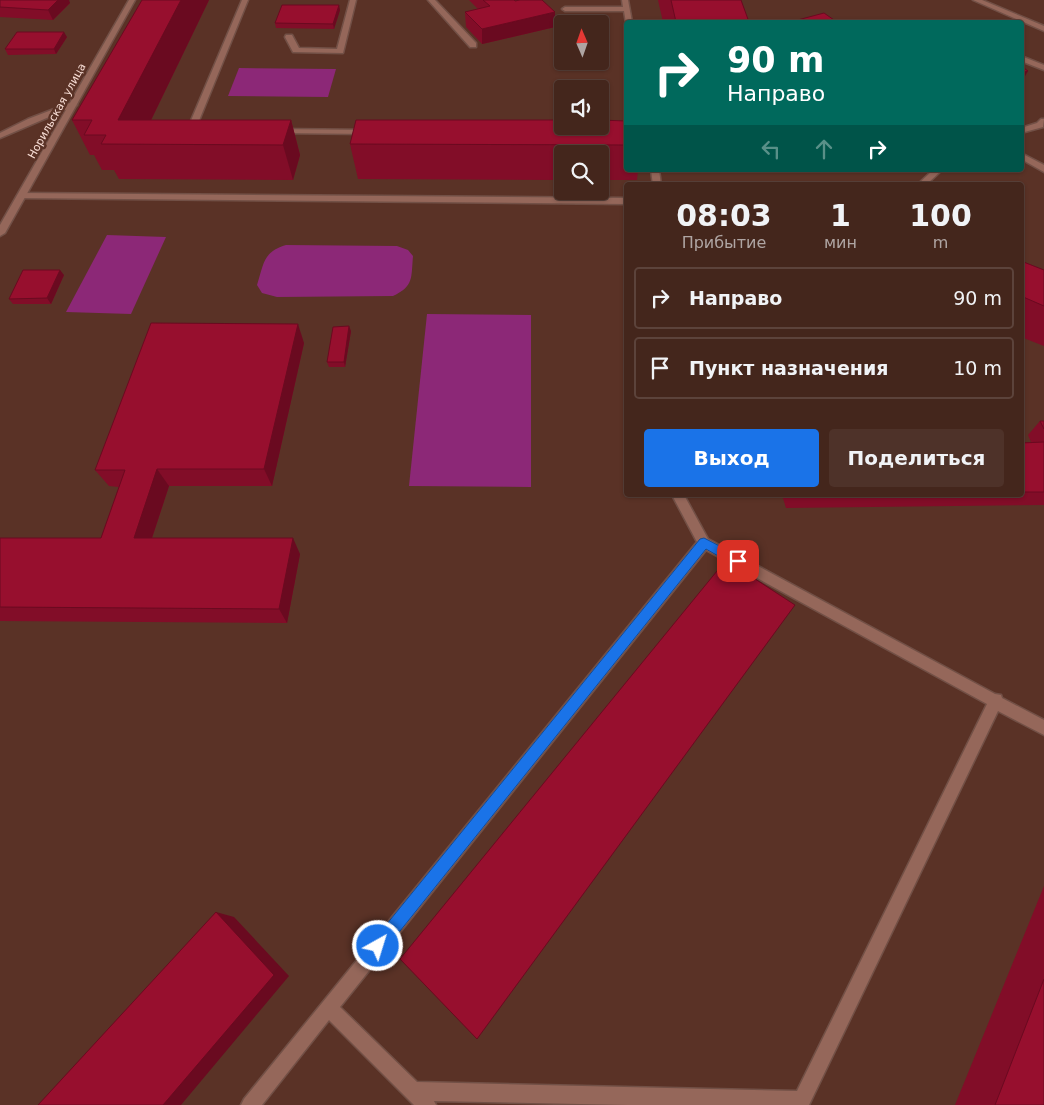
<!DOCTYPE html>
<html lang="ru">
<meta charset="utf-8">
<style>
:root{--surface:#44261c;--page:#4e3229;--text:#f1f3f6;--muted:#afa5a3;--line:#5c433b;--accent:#1a73e8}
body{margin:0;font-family:"DejaVu Sans",sans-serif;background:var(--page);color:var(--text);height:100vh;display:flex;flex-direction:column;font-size:19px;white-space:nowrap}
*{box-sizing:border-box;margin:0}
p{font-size:16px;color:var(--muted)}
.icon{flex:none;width:28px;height:28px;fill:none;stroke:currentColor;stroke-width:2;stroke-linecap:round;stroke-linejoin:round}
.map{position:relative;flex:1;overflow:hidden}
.details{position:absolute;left:624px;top:182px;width:400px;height:315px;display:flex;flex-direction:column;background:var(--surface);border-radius:5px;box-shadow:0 1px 4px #0004,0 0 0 1px var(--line)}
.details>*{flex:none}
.hud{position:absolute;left:624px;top:20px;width:400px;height:152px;border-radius:5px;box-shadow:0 1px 4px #0004,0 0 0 1px var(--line);background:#00695c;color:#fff;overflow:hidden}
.needle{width:32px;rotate:358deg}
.fabs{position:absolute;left:554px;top:15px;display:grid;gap:10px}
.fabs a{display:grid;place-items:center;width:55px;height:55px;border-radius:5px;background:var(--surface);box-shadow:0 1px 4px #0004,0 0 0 1px var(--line);font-size:25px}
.pin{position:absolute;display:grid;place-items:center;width:42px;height:42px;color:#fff;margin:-21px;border-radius:10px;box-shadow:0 2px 8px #0006}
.me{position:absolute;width:55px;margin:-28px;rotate:39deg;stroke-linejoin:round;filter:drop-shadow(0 0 4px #0008)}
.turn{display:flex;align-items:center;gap:18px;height:105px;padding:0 20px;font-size:22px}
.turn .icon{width:65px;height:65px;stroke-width:2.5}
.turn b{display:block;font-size:35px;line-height:42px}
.lanes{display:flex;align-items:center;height:48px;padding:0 20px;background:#0003;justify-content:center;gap:25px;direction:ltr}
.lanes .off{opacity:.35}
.eta{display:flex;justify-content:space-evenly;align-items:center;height:85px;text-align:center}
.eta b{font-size:30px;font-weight:700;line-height:35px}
.action{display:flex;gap:10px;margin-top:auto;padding:10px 20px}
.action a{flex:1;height:58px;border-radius:5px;background:var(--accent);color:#fff;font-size:20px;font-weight:700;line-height:58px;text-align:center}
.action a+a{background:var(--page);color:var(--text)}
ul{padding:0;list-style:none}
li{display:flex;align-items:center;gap:15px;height:62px;margin:0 10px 8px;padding:0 10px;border:2px solid var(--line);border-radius:5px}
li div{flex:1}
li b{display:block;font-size:19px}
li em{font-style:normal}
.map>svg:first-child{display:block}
</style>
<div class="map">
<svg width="1044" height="1105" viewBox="0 0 1044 1105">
<rect width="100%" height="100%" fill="#5a3226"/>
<g fill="#8c2877">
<path d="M239 68 336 69 328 97 228 96Z"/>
<path d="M107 235 166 237 131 314 66 312Z"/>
<path d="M286 245 397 246 408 250 413 256C411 278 414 286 393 296L277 297 262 293 257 285C264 263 263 252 286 245Z"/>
<path d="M427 314 531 315V487L409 486Z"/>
</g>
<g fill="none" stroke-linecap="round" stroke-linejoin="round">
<g stroke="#725046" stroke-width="3">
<g id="service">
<path d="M242 0H248L196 128 200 130 196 132H188L187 130Z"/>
<path d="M350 0H356L343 53 293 52 285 37 286 35H292L299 48 337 49Z"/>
<path d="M428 0H435L476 43V47H470Z"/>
<path d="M622 0H628L632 22 626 23 624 11H565L562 9 565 7H623Z"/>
<path d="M1021 56 1044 65V70L1021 61Z"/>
<path d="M70 103 77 105 0 138V133L28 119Z"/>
<path d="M1041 119H1044L1043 127 1021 133V128L1037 123Z"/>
<path d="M276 129 369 130 373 132 369 134 279 133H276Z"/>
<path d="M1021 153 1044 165V172L1021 159Z"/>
<path d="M651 170H659L661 185H653Z"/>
<path d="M933 170H942L926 185H917Z"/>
<path d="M21 193 626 198V204L18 198 17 196Z"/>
<path d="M672 495H684L708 539 995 694 1001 695 1002 698 1044 720V735L998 711 809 1105H627L434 1101 436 1105H414L329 1020 262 1105H241L244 1099 697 542ZM706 550 987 704 797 1091 417 1082 340 1007Z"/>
</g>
</g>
<g stroke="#725046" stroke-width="3">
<g id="tertiary">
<path d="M129 0H135L5 233 0 236V225Z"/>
<path d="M973 0H982L1044 26V31Z"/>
</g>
</g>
<use href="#service" fill="#95675a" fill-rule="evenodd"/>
<use href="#tertiary" fill="#95675a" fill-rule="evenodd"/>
</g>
<g fill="#820d28">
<path d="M0 0 70 3 53 20 0 17Z"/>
<path d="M209 0 151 120H291L300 155 293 180 119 179 114 170H102L94 155H90L72 120Z"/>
<path d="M469 0H514L555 27 482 44 466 27 465 12 478 9Z"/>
<path d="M658 0H741L749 22H663Z"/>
<path d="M340 10 334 29 276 28 275 23Z"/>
<path d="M67 37 56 54 8 55 5 49Z"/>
<path d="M626 121V170H638L637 180H600V154H562V180L358 179 350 144Z"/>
<path d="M1021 261 1044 270V346L1021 337Z"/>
<path d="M64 275 51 304H13L9 299Z"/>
<path d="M351 331 345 367H329L327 362Z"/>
<path d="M304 343 272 486H169L152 538 300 554 287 623 0 621V538H101L119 487 109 486 95 470Z"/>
<path d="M1040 421H1044V505L786 508 782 495H1021V443L1031 442 1028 435Z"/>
<path d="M1044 886V1105H955Z"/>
</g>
<g fill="#6a0a20">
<path d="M58 0H69L70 3 53 20 48 10Z"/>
<path d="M181 0H209L139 145 118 120Z"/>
<path d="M339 5 340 10 334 29 333 24Z"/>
<path d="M555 12V27L482 44V29Z"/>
<path d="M64 32 67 37 56 54 54 49Z"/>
<path d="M1028 71 1021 83V73Z"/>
<path d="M291 120 300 155 293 180 283 145Z"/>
<path d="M60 270 64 275 51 304 47 298Z"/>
<path d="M298 324 304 343 272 486 264 469Z"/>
<path d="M349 326 351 331 345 367 344 362Z"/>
<path d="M157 469 169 486 147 553 134 538Z"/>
<path d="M293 538 300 554 287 623 279 609Z"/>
<path d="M216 912 234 917 289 976 181 1105H163Z"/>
</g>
<g fill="#970f2e" stroke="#6a0a20">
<path d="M0 0H58L48 10 0 7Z"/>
<path d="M142 0H181L118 120H291L283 145 101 144 106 135H84L92 120H72Z"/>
<path d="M483 0H514L515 1 520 0H542L555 12 482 29 465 12 490 6Z"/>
<path d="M671 0H741L749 22H676Z"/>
<path d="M282 5H339L333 24 275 23Z"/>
<path d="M824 13 837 22H790Z"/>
<path d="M17 32H64L54 49H5Z"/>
<path d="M1021 66 1028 71 1021 73Z"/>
<path d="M356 120H562V126H600V120L626 121V145L350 144Z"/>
<path d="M1021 261 1044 270V306L1021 296Z"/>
<path d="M23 270H60L47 298 9 299Z"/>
<path d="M151 323 298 324 264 469H157L134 538H293L279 609 0 607V538H101L125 470H95Z"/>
<path d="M349 326 344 362H327L333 327Z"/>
<path d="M1040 421H1044V429Z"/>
<path d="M1044 442V492H1021V443Z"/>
<path d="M726 560 795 605 477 1039 400 959Z"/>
<path d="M216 912 274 975 163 1105H38Z"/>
<path d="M1044 979V1105H995Z"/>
</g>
<path fill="#1a73e8" stroke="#114b97" d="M704 538 743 558 744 561 743 565H734L706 549 384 951 378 953 373 951 371 946 373 941 700 539Z"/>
<g text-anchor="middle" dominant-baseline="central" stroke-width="5" stroke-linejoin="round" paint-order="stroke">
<g font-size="11" fill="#f9dfd7" stroke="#5a3226">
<text transform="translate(57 111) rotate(-61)">Норильская улица</text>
</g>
</g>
</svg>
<div class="fabs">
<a><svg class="needle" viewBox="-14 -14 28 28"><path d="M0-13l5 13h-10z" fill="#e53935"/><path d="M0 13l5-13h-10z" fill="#afa5a3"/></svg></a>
<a><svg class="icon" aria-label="sound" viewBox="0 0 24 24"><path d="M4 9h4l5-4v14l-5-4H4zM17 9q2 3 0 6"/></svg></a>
<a><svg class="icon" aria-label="search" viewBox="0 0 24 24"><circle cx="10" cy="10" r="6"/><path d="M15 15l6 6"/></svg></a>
</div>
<div class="pin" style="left:738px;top:561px;background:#d93025"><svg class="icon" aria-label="arrive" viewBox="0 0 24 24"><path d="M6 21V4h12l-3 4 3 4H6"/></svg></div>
<svg class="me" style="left:378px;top:946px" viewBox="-20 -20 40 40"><circle r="17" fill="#1a73e8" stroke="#fff" stroke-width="3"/><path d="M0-11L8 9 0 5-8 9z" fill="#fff"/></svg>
<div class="hud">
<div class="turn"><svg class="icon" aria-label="right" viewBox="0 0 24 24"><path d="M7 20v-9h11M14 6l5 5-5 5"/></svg><div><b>90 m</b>Направо</div></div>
<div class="lanes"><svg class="icon off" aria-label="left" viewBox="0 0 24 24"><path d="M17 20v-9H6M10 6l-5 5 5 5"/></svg><svg class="icon off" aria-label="ahead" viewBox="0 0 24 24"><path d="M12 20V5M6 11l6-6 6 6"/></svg><svg class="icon" aria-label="right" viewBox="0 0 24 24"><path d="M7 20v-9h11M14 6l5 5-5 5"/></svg></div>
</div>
<section class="details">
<div class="eta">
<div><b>08:03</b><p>Прибытие</p></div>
<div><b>1</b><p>мин</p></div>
<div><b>100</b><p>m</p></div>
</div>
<ul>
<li><svg class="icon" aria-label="right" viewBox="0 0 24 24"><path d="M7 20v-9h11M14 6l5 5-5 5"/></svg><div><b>Направо</b></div><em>90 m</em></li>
<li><svg class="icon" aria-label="arrive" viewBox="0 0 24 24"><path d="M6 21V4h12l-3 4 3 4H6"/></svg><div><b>Пункт назначения</b></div><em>10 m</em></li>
</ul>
<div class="action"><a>Выход</a><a>Поделиться</a></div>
</section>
</div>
